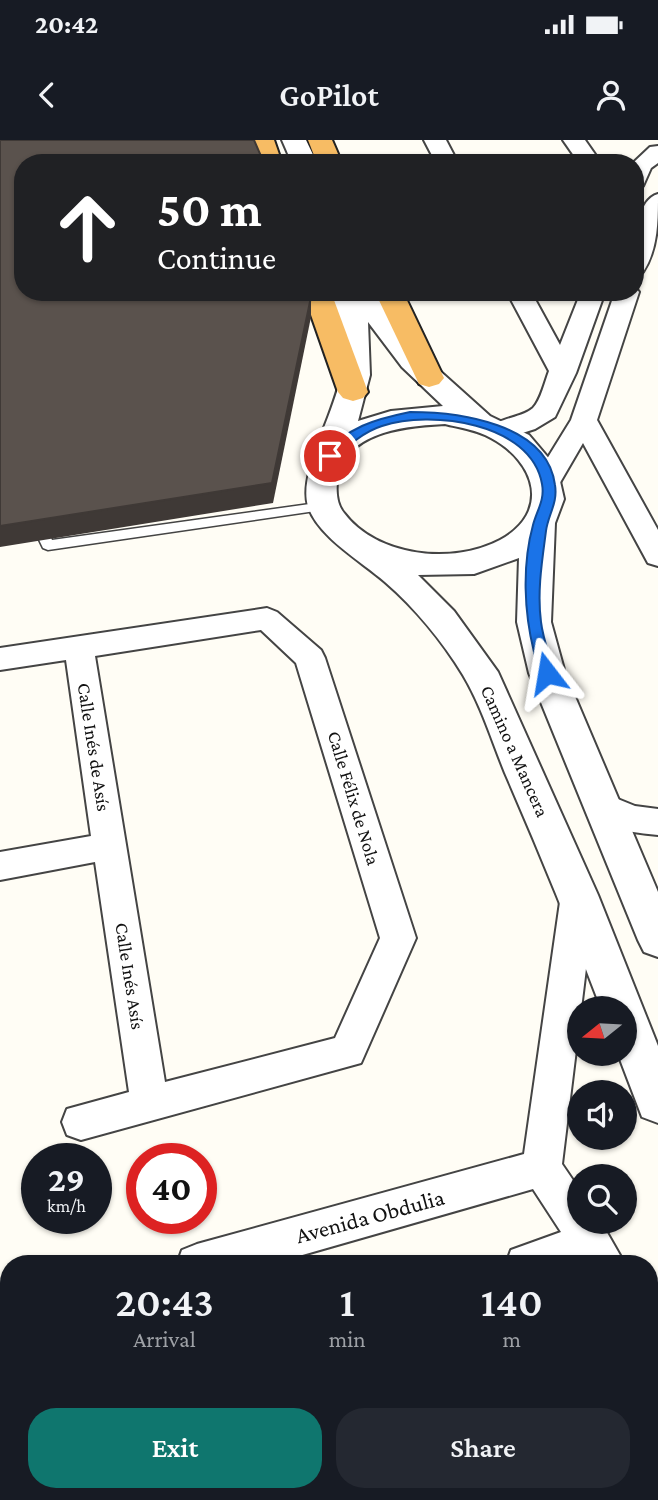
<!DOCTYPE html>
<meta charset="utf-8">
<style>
:root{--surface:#171b24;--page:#242831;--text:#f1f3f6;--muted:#9ea1a6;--accent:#0f766e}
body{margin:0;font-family:"Crimson Pro",serif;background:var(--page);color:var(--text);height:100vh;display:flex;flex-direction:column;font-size:26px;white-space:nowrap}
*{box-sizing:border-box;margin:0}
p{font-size:23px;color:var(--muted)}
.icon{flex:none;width:38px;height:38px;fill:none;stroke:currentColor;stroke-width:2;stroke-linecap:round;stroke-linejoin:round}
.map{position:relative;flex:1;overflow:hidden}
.drawer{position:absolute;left:0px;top:1115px;width:658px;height:247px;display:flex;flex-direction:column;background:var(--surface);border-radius:28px 28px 0 0;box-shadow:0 2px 5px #0004}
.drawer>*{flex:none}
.top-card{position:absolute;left:14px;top:14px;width:630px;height:147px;border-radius:28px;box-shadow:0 2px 5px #0004;background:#202124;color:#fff;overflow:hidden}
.needle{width:46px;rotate:252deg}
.tools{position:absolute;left:567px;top:856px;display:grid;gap:14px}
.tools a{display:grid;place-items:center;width:70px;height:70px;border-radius:50%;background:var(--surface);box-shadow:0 2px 5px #0004;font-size:35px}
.speed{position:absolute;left:21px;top:1003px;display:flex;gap:14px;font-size:35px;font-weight:700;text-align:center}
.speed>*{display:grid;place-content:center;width:91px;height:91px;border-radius:50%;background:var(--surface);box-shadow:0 2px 5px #0004;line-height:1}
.speed small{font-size:18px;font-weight:400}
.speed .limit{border:10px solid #d22;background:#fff;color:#111}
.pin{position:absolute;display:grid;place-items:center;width:60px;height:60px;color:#fff;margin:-30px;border:4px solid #fff;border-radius:50%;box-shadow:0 2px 7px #0007}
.me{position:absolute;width:77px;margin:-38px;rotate:346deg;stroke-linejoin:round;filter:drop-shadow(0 0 5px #0008)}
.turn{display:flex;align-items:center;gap:24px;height:147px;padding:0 28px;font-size:32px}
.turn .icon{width:91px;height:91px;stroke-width:2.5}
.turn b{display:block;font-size:49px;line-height:60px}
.eta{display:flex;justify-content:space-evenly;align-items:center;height:119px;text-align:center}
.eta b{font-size:42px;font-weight:600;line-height:49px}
.action{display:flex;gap:14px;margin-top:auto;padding:14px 28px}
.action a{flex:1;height:80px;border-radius:28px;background:var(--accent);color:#fff;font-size:28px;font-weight:600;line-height:80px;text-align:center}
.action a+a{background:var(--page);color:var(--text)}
.status{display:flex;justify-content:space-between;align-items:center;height:49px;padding:0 35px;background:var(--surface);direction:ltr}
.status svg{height:19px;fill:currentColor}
header{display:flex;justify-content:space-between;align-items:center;height:91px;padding:0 28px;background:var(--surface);font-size:32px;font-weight:600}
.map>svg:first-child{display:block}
</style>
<div class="status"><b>20:42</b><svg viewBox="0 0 49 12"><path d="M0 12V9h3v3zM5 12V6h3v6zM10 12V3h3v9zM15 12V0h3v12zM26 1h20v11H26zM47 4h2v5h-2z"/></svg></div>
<header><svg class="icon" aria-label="back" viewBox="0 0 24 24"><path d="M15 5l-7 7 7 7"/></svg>GoPilot<svg class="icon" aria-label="person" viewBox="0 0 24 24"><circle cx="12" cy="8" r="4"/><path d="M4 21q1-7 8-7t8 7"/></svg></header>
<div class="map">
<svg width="658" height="1360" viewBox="0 0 658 1360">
<rect width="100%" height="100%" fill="#fffdf5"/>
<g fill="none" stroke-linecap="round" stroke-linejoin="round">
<g stroke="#444" stroke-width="3">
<path id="service" d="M324 362 331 366 329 369 48 410 43 408 30 381 37 377 42 378 52 400Z"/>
</g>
<g stroke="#444" stroke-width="4">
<g id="minor">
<path d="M424 0H446L458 23H436Z"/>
<path d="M563 0H585L601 23H579Z"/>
<path d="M658 6V23L651 28 643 46 635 47 633 23 650 7Z"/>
<path d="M658 54C658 81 658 109 643 132L635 134C635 113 633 61 658 54Z"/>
<path d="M635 147 639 152 597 280 658 390V426L648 423 583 303 558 346 548 349 538 346 534 340 571 280 615 152H635Z"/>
<path d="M507 152H531L560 205 581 152H605L576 233 555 277 535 289 510 297H492L488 291C497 277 520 279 533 268 541 260 545 241 549 231Z"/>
<path d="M267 468 277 472 321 510 325 518 416 798 361 923 81 1000 67 995 62 982 67 969 129 952 95 722 0 740V712L91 696 66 520 0 530V508ZM261 490 296 523 380 798 335 898 165 942 95 516Z"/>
<path d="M603 653 635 666 658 669V695C634 693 599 689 587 666L591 657Z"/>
<path d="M578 741 590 745 595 755 562 1024 579 1049V1082H601L625 1124H506L511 1110 561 1092 533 1049 271 1124H177L182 1110 197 1104 524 1014 561 755 566 745Z"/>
<path d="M9 1143V1185L0 1187V1145Z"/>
<path d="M649 1171 658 1175V1227L649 1224Z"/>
<path d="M9 1249V1293L0 1295V1251Z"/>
</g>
</g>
<g stroke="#444" stroke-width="4">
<g id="tertiary">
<path d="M282 0H306L317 23H292Z"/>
<path d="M331 152H381L399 188 422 215 490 276 529 295 557 328 564 359 555 383 551 482 565 533 658 752V817L644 812 638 800 529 533 517 482 519 418 474 434 418 435 454 471 498 532 598 755 658 906V983L642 977 618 914H625V868H601C571 789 539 711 505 633 492 601 481 565 463 535 443 502 415 468 385 442 361 421 318 397 308 366 298 333 335 273 341 235 345 207 340 180 331 152ZM368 182 402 227 443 266 391 271 358 281 370 235ZM445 284C461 288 477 290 491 298 536 322 551 372 500 400 453 425 377 417 344 373 337 365 336 352 337 342 343 291 406 286 445 284Z"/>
</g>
</g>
<g stroke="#222" stroke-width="4">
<g id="trunk">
<path d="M250 0H274L282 23H257Z"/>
<path d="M308 0H332L342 23H317Z"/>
<path d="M303 152H331L368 252 363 258 353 261 343 258 338 252Z"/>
<path d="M375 152H403L444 238 439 244 429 247 419 244Z"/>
</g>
</g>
<use href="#service" fill="#fff" fill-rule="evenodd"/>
<use href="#minor" fill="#fff" fill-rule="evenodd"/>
<use href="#tertiary" fill="#fff" fill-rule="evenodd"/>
<use href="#trunk" fill="#f7bc64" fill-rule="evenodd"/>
</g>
<path fill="#3f3936" d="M311 157V177L273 363 0 407V386Z"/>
<path fill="#5a524d" stroke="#3f3936" stroke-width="2" d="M0 0H254L264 23H23V152H309L311 157 272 343 0 386Z"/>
<path fill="#1a73e8" stroke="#114b97" stroke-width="2" d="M410 272C458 272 547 283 555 345 558 363 548 375 546 391 542 421 537 452 541 482 543 499 550 517 554 533L552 537 547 539C536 536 536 521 534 512 524 472 522 425 533 385 537 370 545 360 542 344 531 282 430 270 382 286 363 292 349 305 335 319L324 316C346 287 376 279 410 272Z"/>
<g text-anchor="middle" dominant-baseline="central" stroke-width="7" stroke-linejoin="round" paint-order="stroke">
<g font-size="19" fill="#111" stroke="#fff">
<text transform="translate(94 607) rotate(81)">Calle Inés de Asís</text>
<text transform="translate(515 611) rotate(66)">Camino a Mancera</text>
<text transform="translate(354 658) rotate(73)">Calle Félix de Nola</text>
<text transform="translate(130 836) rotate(81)">Calle Inés Asís</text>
</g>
<g font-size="23" fill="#111" stroke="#fff">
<text transform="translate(370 1076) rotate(-15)">Avenida Obdulia</text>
</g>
</g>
</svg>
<div class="tools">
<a><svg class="needle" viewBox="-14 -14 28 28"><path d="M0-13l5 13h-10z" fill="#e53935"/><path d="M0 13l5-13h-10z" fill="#9ea1a6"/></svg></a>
<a><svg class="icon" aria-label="sound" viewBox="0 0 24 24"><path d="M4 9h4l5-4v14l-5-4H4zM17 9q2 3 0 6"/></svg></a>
<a><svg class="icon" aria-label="search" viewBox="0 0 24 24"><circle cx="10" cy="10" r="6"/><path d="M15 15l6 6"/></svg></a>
</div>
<div class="speed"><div>29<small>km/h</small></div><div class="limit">40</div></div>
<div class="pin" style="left:330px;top:316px;background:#d93025"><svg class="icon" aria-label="arrive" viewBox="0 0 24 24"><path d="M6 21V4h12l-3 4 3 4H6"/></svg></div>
<svg class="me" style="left:547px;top:533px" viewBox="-20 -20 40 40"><path d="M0-17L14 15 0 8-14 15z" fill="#1a73e8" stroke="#fff" stroke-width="4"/></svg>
<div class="top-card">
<div class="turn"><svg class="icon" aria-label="ahead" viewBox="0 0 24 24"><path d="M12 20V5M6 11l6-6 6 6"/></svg><div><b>50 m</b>Continue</div></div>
</div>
<section class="drawer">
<div class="eta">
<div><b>20:43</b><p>Arrival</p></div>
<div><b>1</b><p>min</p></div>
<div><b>140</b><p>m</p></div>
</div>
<div class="action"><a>Exit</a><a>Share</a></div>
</section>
</div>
